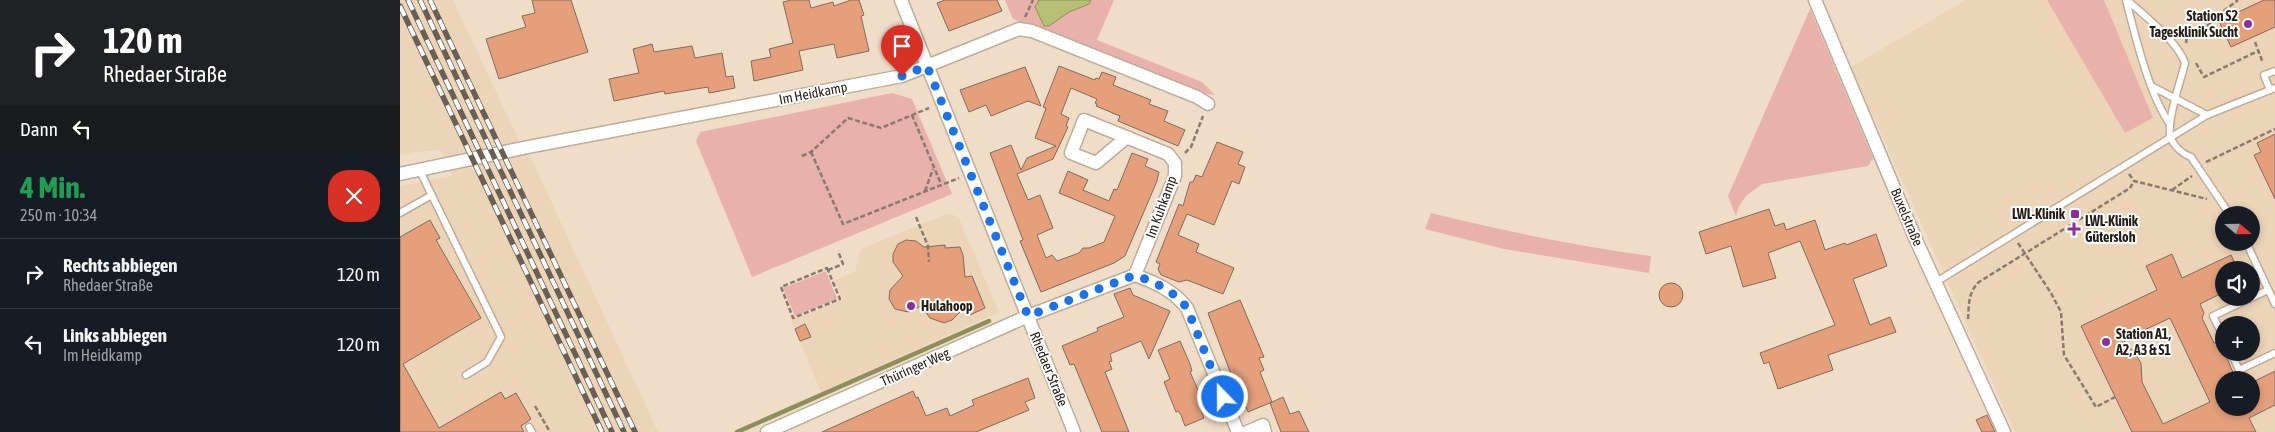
<!DOCTYPE html>
<html lang="de">
<meta charset="utf-8">
<style>
:root{--surface:#171b24;--page:#20242c;--text:#f1f3f6;--muted:#9ea1a6;--line:#363941}
body{margin:0;font-family:"Asap Condensed",sans-serif;background:var(--page);color:var(--text);height:100vh;display:flex;flex-direction:column;font-size:19px;white-space:nowrap}
*{box-sizing:border-box;margin:0}
p{font-size:16px;color:var(--muted)}
.icon{flex:none;width:28px;height:28px;fill:none;stroke:currentColor;stroke-width:2;stroke-linecap:round;stroke-linejoin:round}
.map{position:relative;flex:1;overflow:hidden}
.details{display:flex;flex-direction:column;background:var(--surface);width:400px}
.details>*{flex:none}
.guide{background:#202124;color:#fff;overflow:hidden}
.needle{width:32px;rotate:110deg}
.buttons{position:absolute;left:1815px;top:206px;display:grid;gap:10px}
.buttons a{display:grid;place-items:center;width:45px;height:45px;border-radius:50%;background:var(--surface);box-shadow:0 2px 8px #0003;font-size:25px}
.pin{position:absolute;display:grid;place-items:center;width:42px;height:42px;color:#fff;margin:-51px -21px;border-radius:50% 50% 50% 0;rotate:-45deg;box-shadow:0 0 5px #0007}
.pin .icon{rotate:45deg}
.me{position:absolute;width:55px;margin:-28px;rotate:338deg;stroke-linejoin:round;filter:drop-shadow(0 0 4px #0008)}
.turn{display:flex;align-items:center;gap:18px;height:105px;padding:0 20px;font-size:22px}
.turn .icon{width:65px;height:65px;stroke-width:2.5}
.turn b{display:block;font-size:35px;line-height:42px}
.then{display:flex;align-items:center;height:48px;padding:0 20px;background:#0003;gap:10px;font-size:19px}
.round{display:grid;place-items:center;flex:none;width:52px;height:52px;border-radius:20px;background:var(--page)}
.headline{display:flex;align-items:center;justify-content:space-between;height:85px;padding:0 20px}
h1{font-size:30px;font-weight:700;line-height:38px;color:#1e9e55}
ul{padding:0;list-style:none}
li{display:flex;align-items:center;gap:15px;height:70px;padding:0 20px;border-top:1px solid var(--line)}
li div{flex:1}
li b{display:block;font-size:19px}
li em{font-style:normal}
main{display:flex;flex:1;min-height:0}
.map>svg:first-child{display:block}
</style>
<main>
<section class="details">
<div class="guide">
<div class="turn"><svg class="icon" aria-label="right" viewBox="0 0 24 24"><path d="M7 20v-9h11M14 6l5 5-5 5"/></svg><div><b>120 m</b>Rhedaer Straße</div></div>
<div class="then">Dann<svg class="icon" aria-label="left" viewBox="0 0 24 24"><path d="M17 20v-9H6M10 6l-5 5 5 5"/></svg></div>
</div>
<div class="headline"><div><h1>4 Min.</h1><p>250 m · 10:34</p></div><a class="round" style="background:#d93025;color:#fff"><svg class="icon" aria-label="close" viewBox="0 0 24 24"><path d="M6 6l12 12M18 6L6 18"/></svg></a></div>
<ul>
<li><svg class="icon" aria-label="right" viewBox="0 0 24 24"><path d="M7 20v-9h11M14 6l5 5-5 5"/></svg><div><b>Rechts abbiegen</b><p>Rhedaer Straße</p></div><em>120 m</em></li>
<li><svg class="icon" aria-label="left" viewBox="0 0 24 24"><path d="M17 20v-9H6M10 6l-5 5 5 5"/></svg><div><b>Links abbiegen</b><p>Im Heidkamp</p></div><em>120 m</em></li>
</ul>
</section>
<div class="map">
<svg width="1875" height="432" viewBox="0 0 1875 432">
<rect width="100%" height="100%" fill="#f0ddc8"/>
<g fill="#ecd4b8" fill-rule="evenodd">
<path d="M0 0H53L116 134 133 162 258 432H0V186L52 176 40 150 15 152 0 155Z"/>
<path d="M1566 0H1647L1725 133 1753 118 1704 0H1875V432H1615L1451 67ZM1824 215H1851V242H1824ZM1824 270H1851V298H1824ZM1824 325H1851V352H1824ZM1824 380H1851V408H1824Z"/>
<path d="M546 214 554 215 559 218 599 312 421 392 391 320 443 300 435 280 455 272 461 249Z"/>
</g>
<g fill="#e8b2ab">
<path d="M605 0H714L697 40 802 82 815 95 798 93 613 19Z"/>
<path d="M1647 0H1704L1753 118 1725 133Z"/>
<path d="M1410 9 1473 158 1468 166 1362 184 1346 196 1339 206 1336 216 1328 196Z"/>
<path d="M492 93 512 99 552 194 352 277 296 141 300 132Z"/>
<path d="M1031 213C1104 231 1177 246 1251 256L1249 273 1104 249 1025 229Z"/>
<path d="M426 271 437 299 395 316 383 288Z"/>
</g>
<path fill="#b8bf76" stroke="#8c8f59" d="M639 0H691L689 4 669 12 649 26H644L635 7Z"/>
<g fill="none" stroke-linecap="round" stroke-linejoin="round">
<path stroke="#8c8f59" stroke-width="4.5" d="M337 432 589 321"/>
</g>
<g fill="#e5a07b" stroke="#826a5e" fill-rule="evenodd">
<path d="M132 0H171L188 52 99 79 86 39 126 27 122 16 135 13Z"/>
<path d="M391 0H409L411 8 433 2 434 6 451 0H459L464 15 461 16 469 51 437 58 434 44 399 51 403 70 354 81 351 61 371 57 369 49 393 43 383 2Z"/>
<path d="M545 0H597L602 11 549 31 537 3Z"/>
<path d="M1864 0H1875V27L1831 47 1819 21Z"/>
<path d="M252 44 254 52 292 46 295 58 322 53 326 77 333 76 335 88 309 93 308 87 265 94 264 91 214 101 209 79 239 73 233 49Z"/>
<path d="M659 66 695 80 696 78 699 79 702 72 716 77 713 85 751 100 749 104 768 111 764 121 785 130 778 146 718 121 720 116 696 106 697 104 695 103 697 99 671 88 661 114 669 118 666 126 668 127 653 159 617 174 628 200 640 195 653 228 637 235 646 258 652 255 657 261 679 253 683 248H689L704 242 715 216 659 193 668 171 688 180 683 190 709 201 714 189 717 190 732 153 748 159 745 166 759 172 757 181 725 256 714 263 641 292 620 241 623 240 590 153 611 145 621 170 627 158 656 146 635 138 646 108 643 107Z"/>
<path d="M625 67 641 106 628 101 591 116 586 105 569 112 560 90Z"/>
<path d="M1875 134V199L1854 155 1861 152 1857 143Z"/>
<path d="M817 142 843 152 838 164 845 167 839 184 832 181 814 225 787 214 778 235 799 244 796 252 834 268 823 294 787 280 779 282 761 275 758 269 760 264 756 262 779 204 783 206 790 182H793L796 175 802 177Z"/>
<path d="M1369 209 1375 226 1384 223 1386 230 1415 220 1425 250 1445 243 1446 245 1476 234 1487 266 1453 279 1470 325 1490 317 1496 332 1428 355 1433 370 1378 389 1369 362 1364 364 1360 353 1435 325 1400 241 1368 253 1376 278 1343 287 1331 246 1306 254 1299 232Z"/>
<path d="M30 220 40 238 36 240 81 318 3 364 39 428 101 392 105 399 116 393 131 419 121 426 124 432H0V237Z"/>
<path d="M506 240 516 241 524 247 545 245V248L560 247 563 255 565 277 572 276 585 308 570 315 566 306 552 320 544 323 530 318 521 306 508 312 495 309 489 299 490 290 503 276 493 262V254L498 244Z"/>
<path d="M1772 254 1782 278 1831 255 1838 270H1824V292L1800 304 1804 313 1802 318 1814 343 1820 341 1836 380H1824V408H1851V383L1875 371V405L1849 418 1856 432H1732L1681 326 1757 290 1746 266ZM1770 318 1810 402 1763 424 1742 382 1741 363 1734 352 1723 340Z"/>
<circle cx="1271" cy="295" r="12"/>
<path d="M730 288 733 295 770 311 749 359 741 341 710 354 712 361 709 362 712 369 705 372 729 432H702L674 364 670 365 662 346 698 331 697 328 724 317 714 294Z"/>
<path d="M840 300 864 357 859 358 864 370 860 372 872 402 848 412 845 405 843 406 808 313Z"/>
<path d="M405 324 411 337 400 341 395 329Z"/>
<path d="M780 341 790 364 792 371 790 372 799 392 803 394 801 399 804 405 800 407 804 418 785 426 781 415 778 411 776 412 764 382 770 379 758 350Z"/>
<path d="M628 378 635 398 625 402 629 410 576 432H422L513 391 516 398 518 397 526 416 547 408 550 416 574 405 572 400Z"/>
<path d="M883 397 890 414 899 411 909 432H881L870 403Z"/>
<path d="M1587 415 1595 432H1582L1576 420Z"/>
</g>
<g fill="none" stroke-linecap="round" stroke-linejoin="round">
<g stroke="#bfad99" stroke-width="9">
<g id="service">
<path d="M1726 0C1735 35 1749 95 1770 124"/>
<path d="M1727 0C1745 16 1777 41 1785 63 1781 80 1765 125 1771 139 1775 147 1783 154 1791 157L1830 215"/>
<path d="M1753 87 1807 115"/>
<path d="M1870 90 1864 75 1875 71"/>
<path d="M19 169 101 337 87 362 66 375"/>
<path d="M0 213 32 195"/>
<path d="M1846 242 1875 304"/>
<path d="M1536 282 1807 115 1875 88"/>
<path d="M1824 338 1813 316 1868 290"/>
<path d="M1831 352 1839 370 1875 353"/>
<path d="M129 427 132 432"/>
</g>
</g>
<g stroke="#bfad99" stroke-width="15">
<g id="minor">
<path d="M501 0 674 432"/>
<path d="M1415 0 1516 240 1604 432"/>
<path d="M727 137 696 163 671 153 684 120 768 154 775 163V176L735 275"/>
<path d="M0 174 128 147 502 76 619 29 632 31 797 97 808 104"/>
<path d="M367 432 628 316 735 275C756 283 773 290 787 308L838 432"/>
<path d="M847 432 863 425 865 432"/>
</g>
</g>
<g stroke="#887b6d" stroke-width="2.5" stroke-dasharray="5 2.5" stroke-linecap="butt">
<path d="M625 17 633 0"/>
<path d="M1855 42 1863 63"/>
<path d="M1786 43 1787 35 1812 23 1822 12 1838 0"/>
<path d="M1796 63 1804 77 1858 51"/>
<path d="M512 115 541 184"/>
<path d="M411 152 443 224 559 178"/>
<path d="M785 153 791 147 803 116"/>
<path d="M402 156 411 152 448 118 481 128 529 108"/>
<path d="M1806 162 1875 129"/>
<path d="M1729 174 1734 181 1807 199"/>
<path d="M1772 190 1792 176"/>
<path d="M525 191 533 169"/>
<path d="M516 217 528 246 529 262"/>
<path d="M1618 243 1651 293 1661 312 1664 355 1696 407 1715 397"/>
<path d="M427 268 440 299 393 318 381 287Z"/>
<path d="M428 270 443 264 438 251"/>
<path d="M1568 319C1569 305 1568 292 1579 282L1730 188 1734 181"/>
<path d="M135 406 150 432"/>
</g>
<use href="#service" stroke="#fff" stroke-width="6"/>
<use href="#minor" stroke="#fff" stroke-width="12"/>
<g stroke="#6a5f53" stroke-width="5.5">
<g id="rail">
<path d="M8 0 212 432"/>
<path d="M20 0 224 432"/>
<path d="M30 0 235 432"/>
<path d="M0 6 202 432"/>
</g>
</g>
<use href="#rail" stroke="#fff" stroke-width="4" stroke-dasharray="11" stroke-linecap="butt"/>
</g>
<g fill="none" stroke-linecap="round" stroke-linejoin="round">
<path stroke="#1a73e8" stroke-width="9" stroke-dasharray="0 16.2" d="M502 76 527 66 628 316 735 275C756 283 773 290 787 308L823 397"/>
</g>
<g fill="#8b2e99" stroke="#fff" stroke-width="2">
<circle cx="1848" cy="24" r="5"/>
<rect x="1670" y="209" width="10" height="10" rx="2.5"/>
<path d="M1671.5 221.5h5v5h5v5h-5v5h-5v-5h-5v-5h5z"/>
<circle cx="511" cy="306" r="5"/>
<circle cx="1706" cy="342" r="5"/>
</g>
<g text-anchor="middle" dominant-baseline="central" stroke-width="4" stroke-linejoin="round" paint-order="stroke">
<g font-size="14" font-weight="bold" fill="#251e16" stroke="#fff" text-anchor="start">
<text x="1838" y="16" text-anchor="end">Station S2<tspan x="1838" dy="16">Tagesklinik Sucht</tspan></text>
<text x="1665" y="214" text-anchor="end">LWL-Klinik</text>
<text x="1685" y="221">LWL-Klinik<tspan x="1685" dy="16">Gütersloh</tspan></text>
<text x="521" y="306">Hulahoop</text>
<text x="1716" y="334">Station A1,<tspan x="1716" dy="16">A2, A3 &amp; S1</tspan></text>
</g>
<g font-size="14" fill="#251e16" stroke="#fff">
<text transform="translate(413 93) rotate(-11)">Im Heidkamp</text>
<text transform="translate(761 207) rotate(-70)">Im Kuhkamp</text>
<text transform="translate(1507 217) rotate(67)">Buxelstraße</text>
<text transform="translate(515 367) rotate(-24)">Thüringer Weg</text>
<text transform="translate(649 369) rotate(68)">Rhedaer Straße</text>
</g>
</g>
</svg>
<div class="buttons">
<a><svg class="needle" viewBox="-14 -14 28 28"><path d="M0-13l5 13h-10z" fill="#e53935"/><path d="M0 13l5-13h-10z" fill="#9ea1a6"/></svg></a>
<a><svg class="icon" aria-label="sound" viewBox="0 0 24 24"><path d="M4 9h4l5-4v14l-5-4H4zM17 9q2 3 0 6"/></svg></a>
<a>+</a>
<a>−</a>
</div>
<div class="pin" style="left:502px;top:76px;background:#d93025"><svg class="icon" aria-label="arrive" viewBox="0 0 24 24"><path d="M6 21V4h12l-3 4 3 4H6"/></svg></div>
<svg class="me" style="left:823px;top:397px" viewBox="-20 -20 40 40"><circle r="17" fill="#1a73e8" stroke="#fff" stroke-width="3"/><path d="M0-11L8 9 0 5-8 9z" fill="#fff"/></svg>
</div>
</main>
